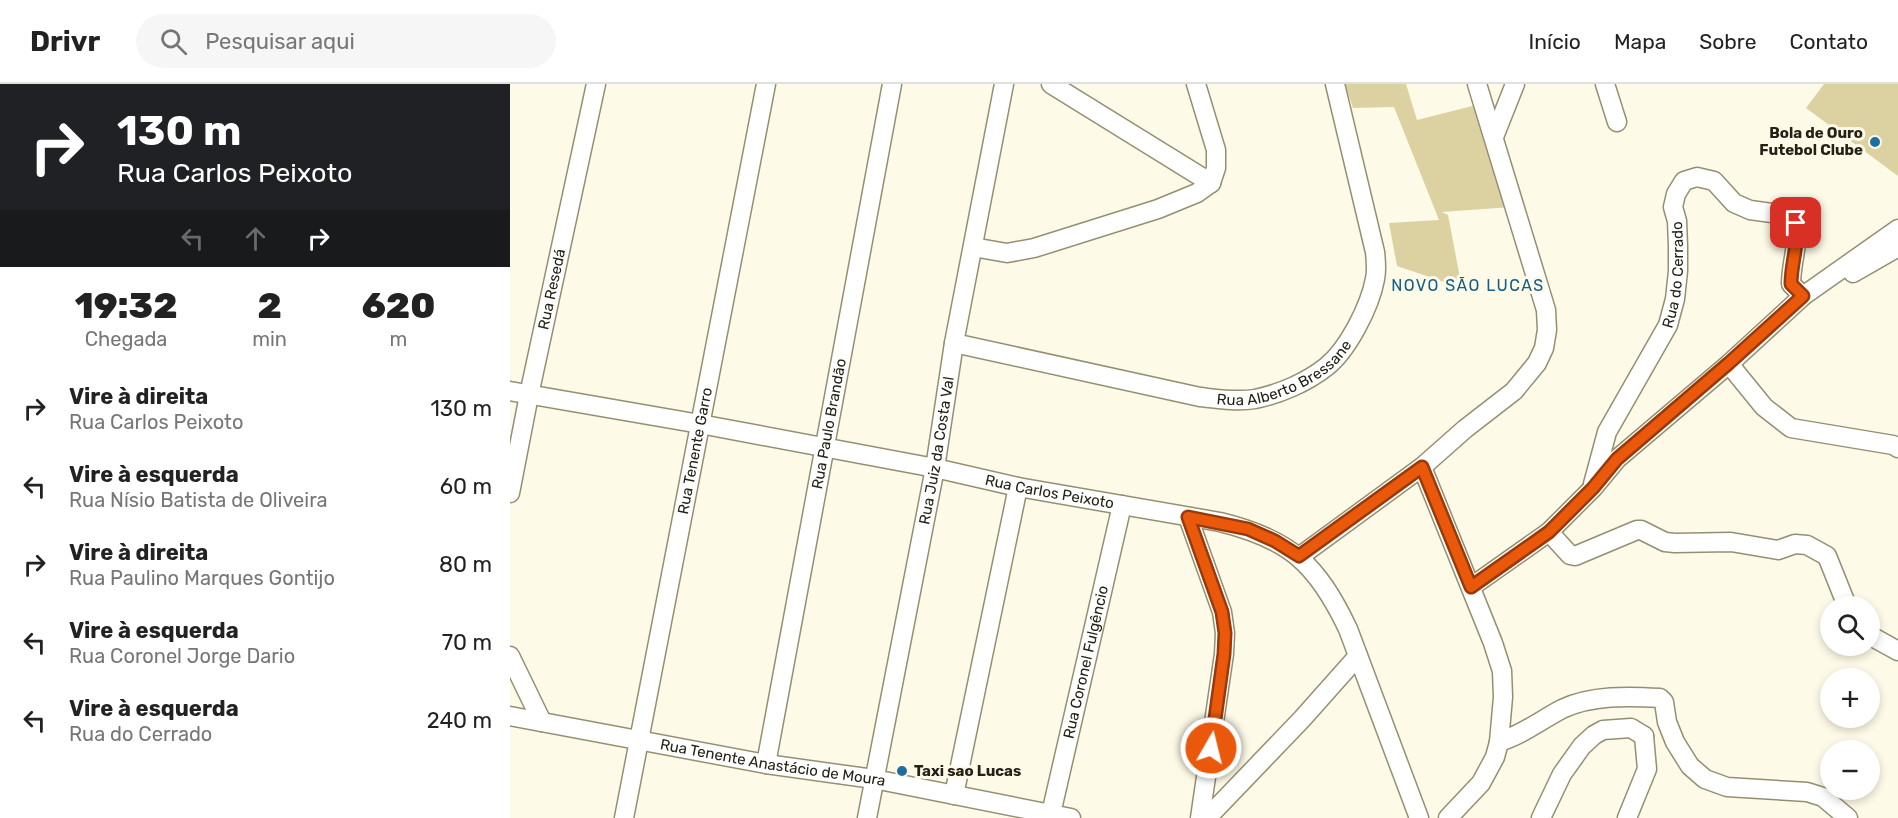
<!DOCTYPE html>
<html lang="pt">
<meta charset="utf-8">
<style>
:root{--surface:#fff;--page:#f6f6f6;--text:#222;--muted:#767676;--line:#e0e0e0}
body{margin:0;font-family:Rubik,sans-serif;background:var(--page);color:var(--text);height:100vh;display:flex;flex-direction:column;font-size:22px;white-space:nowrap}
*{box-sizing:border-box;margin:0}
p{font-size:20px;color:var(--muted)}
.icon{flex:none;width:33px;height:33px;fill:none;stroke:currentColor;stroke-width:2;stroke-linecap:round;stroke-linejoin:round}
.map{position:relative;flex:1;overflow:hidden}
.side{display:flex;flex-direction:column;background:var(--surface);width:510px}
.side>*{flex:none}
.banner{background:#202124;color:#fff;overflow:hidden}
.fabs{position:absolute;left:1310px;top:512px;display:grid;gap:12px}
.fabs a{display:grid;place-items:center;width:60px;height:60px;border-radius:50%;background:var(--surface);box-shadow:0 3px 9px #0003;font-size:30px}
.pin{position:absolute;display:grid;place-items:center;width:51px;height:51px;color:#fff;margin:-26px;border-radius:12px;box-shadow:0 3px 9px #0006}
.me{position:absolute;width:66px;margin:-33px;rotate:8deg;stroke-linejoin:round;filter:drop-shadow(0 0 4px #0008)}
.turn{display:flex;align-items:center;gap:21px;height:126px;padding:0 18px;font-size:27px}
.turn .icon{width:78px;height:78px;stroke-width:2.5}
.turn b{display:block;font-size:42px;line-height:51px}
.lanes{display:flex;align-items:center;height:57px;padding:0 18px;background:#0003;justify-content:center;gap:30px;direction:ltr}
.lanes .off{opacity:.35}
.eta{display:flex;justify-content:space-evenly;align-items:center;height:102px;text-align:center}
.eta b{font-size:36px;font-weight:800;line-height:42px}
ul{padding:0;list-style:none}
li{display:flex;align-items:center;gap:18px;height:78px;padding:0 18px}
li div{flex:1}
li b{display:block;font-size:22px}
li em{font-style:normal}
header{display:flex;align-items:center;gap:36px;box-sizing:border-box;height:84px;padding:0 30px;background:var(--surface);border-bottom:2px solid var(--line)}
header strong{font-size:28px}
nav{display:flex;gap:33px;margin-inline-start:auto;font-size:21px}
.search{width:420px;height:54px;background:var(--page);display:flex;align-items:center;gap:15px;box-sizing:border-box;padding:0 21px;border-radius:33px;color:var(--muted);font-size:22px}
main{display:flex;flex:1;min-height:0}
.map>svg:first-child{display:block}
</style>
<header>
<strong>Drivr</strong>
<div class="search"><svg class="icon" aria-label="search" viewBox="0 0 24 24"><circle cx="10" cy="10" r="6"/><path d="M15 15l6 6"/></svg>Pesquisar aqui</div>
<nav><a>Início</a><a>Mapa</a><a>Sobre</a><a>Contato</a></nav>
</header>
<main>
<section class="side">
<div class="banner">
<div class="turn"><svg class="icon" aria-label="right" viewBox="0 0 24 24"><path d="M7 20v-9h11M14 6l5 5-5 5"/></svg><div><b>130 m</b>Rua Carlos Peixoto</div></div>
<div class="lanes"><svg class="icon off" aria-label="left" viewBox="0 0 24 24"><path d="M17 20v-9H6M10 6l-5 5 5 5"/></svg><svg class="icon off" aria-label="ahead" viewBox="0 0 24 24"><path d="M12 20V5M6 11l6-6 6 6"/></svg><svg class="icon" aria-label="right" viewBox="0 0 24 24"><path d="M7 20v-9h11M14 6l5 5-5 5"/></svg></div>
</div>
<div class="eta">
<div><b>19:32</b><p>Chegada</p></div>
<div><b>2</b><p>min</p></div>
<div><b>620</b><p>m</p></div>
</div>
<ul>
<li><svg class="icon" aria-label="right" viewBox="0 0 24 24"><path d="M7 20v-9h11M14 6l5 5-5 5"/></svg><div><b>Vire à direita</b><p>Rua Carlos Peixoto</p></div><em>130 m</em></li>
<li><svg class="icon" aria-label="left" viewBox="0 0 24 24"><path d="M17 20v-9H6M10 6l-5 5 5 5"/></svg><div><b>Vire à esquerda</b><p>Rua Nísio Batista de Oliveira</p></div><em>60 m</em></li>
<li><svg class="icon" aria-label="right" viewBox="0 0 24 24"><path d="M7 20v-9h11M14 6l5 5-5 5"/></svg><div><b>Vire à direita</b><p>Rua Paulino Marques Gontijo</p></div><em>80 m</em></li>
<li><svg class="icon" aria-label="left" viewBox="0 0 24 24"><path d="M17 20v-9H6M10 6l-5 5 5 5"/></svg><div><b>Vire à esquerda</b><p>Rua Coronel Jorge Dario</p></div><em>70 m</em></li>
<li><svg class="icon" aria-label="left" viewBox="0 0 24 24"><path d="M17 20v-9H6M10 6l-5 5 5 5"/></svg><div><b>Vire à esquerda</b><p>Rua do Cerrado</p></div><em>240 m</em></li>
</ul>
</section>
<div class="map">
<svg width="1388" height="734" viewBox="0 0 1388 734">
<rect width="100%" height="100%" fill="#fefae8"/>
<g fill="#dcd2a1">
<path d="M835 0H896L907 36 970 20 1002 123 932 128 938 131 952 204 887 182 879 139 929 136 884 23 843 24Z"/>
<path d="M1314 0H1388V92L1296 24Z"/>
</g>
<g fill="none" stroke-linecap="round" stroke-linejoin="round">
<g stroke="#958f72" stroke-width="21">
<g id="minor">
<path d="M541 0 701 99"/>
<path d="M686 0 706 66V84L701 99"/>
<path d="M1095 0 1107 38"/>
<path d="M984 53 1005 0"/>
<path d="M463 163 497 169 524 164 648 125 687 109 701 99"/>
<path d="M1343 189 1388 163"/>
<path id="s1" d="M444 259 690 313C708 315 727 318 745 315 770 310 797 298 816 283 838 266 860 222 865 195 867 186 866 177 865 168L825 0"/>
<path d="M1219 280 1254 323 1281 344 1383 361 1388 364"/>
<path id="s2" d="M0 307 190 340 425 384 508 403 710 438C780 455 807 480 838 545L909 734"/>
<path d="M912 383 983 559 992 587 993 613 989 658 985 673 971 699 938 734"/>
<path id="s3" d="M1083 400 1097 348 1158 241 1165 215 1168 187V162L1167 137 1163 123 1166 110 1174 97 1187 93 1204 97 1224 119 1240 126 1276 131 1286 139C1289 160 1281 179 1281 200L1293 212"/>
<path id="s4" d="M0 409 19 311 86 0"/>
<path d="M678 433 712 528 715 549 714 570 690 734"/>
<path d="M1039 448 1060 471 1065 472 1127 446H1131L1155 458 1165 459 1221 458 1268 466 1285 460 1297 461 1317 472 1337 522"/>
<path d="M789 473 912 383 955 345 1004 307 1027 279 1034 264 1037 246 1036 226 967 0"/>
<path d="M961 503 1039 448 1083 404 1107 375 1219 280 1293 212 1388 145"/>
<path d="M1359 551 1388 567"/>
<path d="M0 572 32 638"/>
<path id="s5" d="M0 632 256 680 364 695 561 734"/>
<path d="M989 658C1012 651 1031 636 1052 625 1081 611 1119 612 1150 614L1154 618 1157 638 1165 658 1180 682 1195 695 1217 703 1297 708 1313 713 1338 734"/>
<path id="s6" d="M256 680 382 0"/>
<path d="M444 711 508 403"/>
<path id="s7" d="M114 734 256 0"/>
<path id="s8" d="M357 734 425 384 444 259 494 0"/>
<path id="s9" d="M540 734 612 421"/>
<path d="M697 734 792 635 848 572"/>
<path d="M1031 734 1052 690 1072 662 1084 651 1093 646 1121 644 1134 652"/>
<path d="M1117 734 1137 685 1134 652"/>
</g>
</g>
<use href="#minor" stroke="#fff" stroke-width="18"/>
</g>
<g fill="none" stroke-linecap="round" stroke-linejoin="round">
<g stroke="#983908" stroke-width="15">
<path id="route" d="M701 664 714 570 715 549 712 528 678 433 738 445 765 457 789 472 912 383 961 503 1039 448 1083 404 1107 375 1219 279 1293 212 1281 200C1281 179 1289 160 1286 139"/>
</g>
<use href="#route" stroke="#ea580c" stroke-width="10"/>
</g>
<g fill="#1e6fa1" stroke="#fefae8" stroke-width="2">
<circle cx="1365" cy="58" r="6"/>
<circle cx="392" cy="687" r="6"/>
</g>
<g text-anchor="middle" dominant-baseline="central" stroke-width="6" stroke-linejoin="round" paint-order="stroke">
<g font-size="15" font-weight="bold" fill="#242116" stroke="#fefae8" text-anchor="end">
<text x="1353" y="49">Bola de Ouro<tspan x="1353" dy="17">Futebol Clube</tspan></text>
<text x="404" y="687" text-anchor="start">Taxi sao Lucas</text>
</g>
<g font-size="15" fill="#242116" stroke="#fefae8">
<text stroke="none"><textPath href="#s3" startOffset="228">Rua do Cerrado</textPath></text>
<text stroke="none"><textPath href="#s4" startOffset="208">Rua Resedá</textPath></text>
<text stroke="none"><textPath href="#s1" startOffset="344">Rua Alberto Bressane</textPath></text>
<text stroke="none"><textPath href="#s6" startOffset="346">Rua Paulo Brandão</textPath></text>
<text stroke="none"><textPath href="#s7" startOffset="374">Rua Tenente Garro</textPath></text>
<text stroke="none"><textPath href="#s8" startOffset="374">Rua Juiz da Costa Val</textPath></text>
<text stroke="none"><textPath href="#s2" startOffset="549">Rua Carlos Peixoto</textPath></text>
<text stroke="none"><textPath href="#s9" startOffset="160">Rua Coronel Fulgêncio</textPath></text>
<text stroke="none"><textPath href="#s5" startOffset="267">Rua Tenente Anastácio de Moura</textPath></text>
</g>
<g font-size="16" letter-spacing="1.5" fill="#105d89" stroke="#fefae8">
<text x="958" y="201">NOVO SÃO LUCAS</text>
</g>
</g>
</svg>
<div class="fabs">
<a><svg class="icon" aria-label="search" viewBox="0 0 24 24"><circle cx="10" cy="10" r="6"/><path d="M15 15l6 6"/></svg></a>
<a>+</a>
<a>−</a>
</div>
<div class="pin" style="left:1286px;top:139px;background:#d93025"><svg class="icon" aria-label="arrive" viewBox="0 0 24 24"><path d="M6 21V4h12l-3 4 3 4H6"/></svg></div>
<svg class="me" style="left:701px;top:664px" viewBox="-20 -20 40 40"><circle r="17" fill="#ea580c" stroke="#fff" stroke-width="3"/><path d="M0-11L8 9 0 5-8 9z" fill="#fff"/></svg>
</div>
</main>
